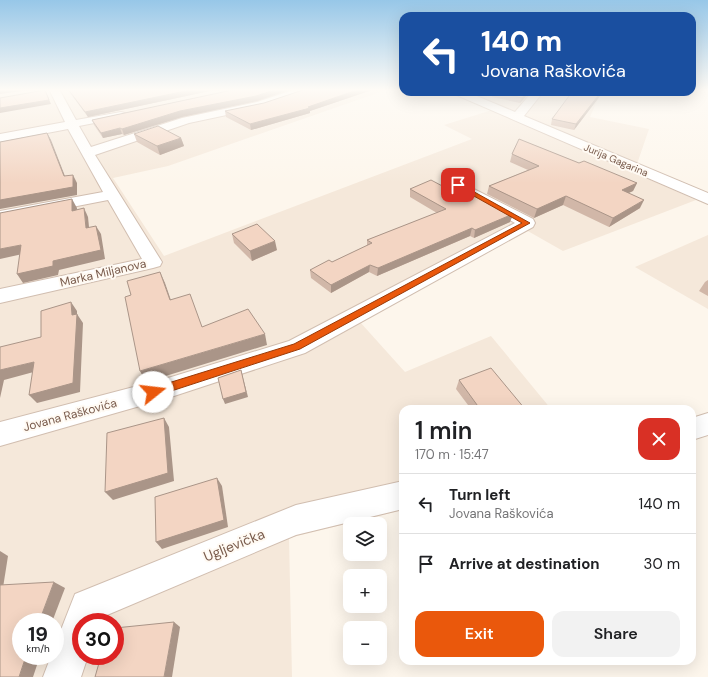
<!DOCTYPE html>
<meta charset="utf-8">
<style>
:root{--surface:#fff;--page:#f2f2f2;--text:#202124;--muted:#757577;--line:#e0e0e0;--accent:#ea580c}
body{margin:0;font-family:"DM Sans",sans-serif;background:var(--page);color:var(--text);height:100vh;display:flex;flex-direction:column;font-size:15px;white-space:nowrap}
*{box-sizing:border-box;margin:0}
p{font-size:13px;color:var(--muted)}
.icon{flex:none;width:22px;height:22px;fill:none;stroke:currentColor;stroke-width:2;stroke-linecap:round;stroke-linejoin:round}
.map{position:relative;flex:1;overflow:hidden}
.drawer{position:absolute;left:399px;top:405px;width:297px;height:260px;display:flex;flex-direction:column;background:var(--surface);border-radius:12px;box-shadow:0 4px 16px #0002}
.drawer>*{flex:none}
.guide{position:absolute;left:399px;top:12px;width:297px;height:84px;border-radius:12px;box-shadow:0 4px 16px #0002;background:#1a4fa0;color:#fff;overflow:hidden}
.buttons{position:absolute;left:343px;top:517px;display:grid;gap:8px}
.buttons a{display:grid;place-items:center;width:44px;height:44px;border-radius:8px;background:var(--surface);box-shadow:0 4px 16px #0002;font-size:20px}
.speed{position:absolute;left:12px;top:613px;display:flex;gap:8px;font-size:20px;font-weight:700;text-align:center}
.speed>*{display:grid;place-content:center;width:52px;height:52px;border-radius:50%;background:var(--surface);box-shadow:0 4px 16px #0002;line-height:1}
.speed small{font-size:10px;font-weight:400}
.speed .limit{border:6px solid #d22;background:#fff;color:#111}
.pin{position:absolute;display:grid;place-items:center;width:34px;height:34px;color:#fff;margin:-17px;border-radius:8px;box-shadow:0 2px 6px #0006}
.me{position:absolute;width:44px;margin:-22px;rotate:74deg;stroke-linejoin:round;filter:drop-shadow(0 0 3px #0008)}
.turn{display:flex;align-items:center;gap:14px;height:84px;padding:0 16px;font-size:18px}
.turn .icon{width:52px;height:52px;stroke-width:2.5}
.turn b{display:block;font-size:28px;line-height:34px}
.round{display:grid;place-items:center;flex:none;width:42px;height:42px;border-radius:12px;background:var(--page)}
.headline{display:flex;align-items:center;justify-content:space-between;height:68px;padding:0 16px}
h1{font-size:24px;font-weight:600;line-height:30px}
.button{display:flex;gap:8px;margin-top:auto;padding:8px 16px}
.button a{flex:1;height:46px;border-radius:12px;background:var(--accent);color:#fff;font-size:16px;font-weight:600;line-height:46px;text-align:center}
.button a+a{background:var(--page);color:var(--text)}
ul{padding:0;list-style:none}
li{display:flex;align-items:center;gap:12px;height:60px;padding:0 16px;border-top:1px solid var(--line)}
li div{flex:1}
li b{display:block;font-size:15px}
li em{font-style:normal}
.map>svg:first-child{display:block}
</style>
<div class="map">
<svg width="708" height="677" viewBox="0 0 708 677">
<rect width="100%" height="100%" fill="#fdf6ec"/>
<g fill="#f5e8da" fill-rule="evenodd">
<path d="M0 89H389L168 166 113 178 164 256 472 139 444 125 492 110 696 200 563 251 526 230 360 322 405 372 491 336 551 409H403V510L289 538 292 677H0ZM21 622H55V656H21ZM81 622H115V656H81Z"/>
<path d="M466 92H601L590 117 649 129 637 164Z"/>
<path d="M708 235V309L635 267Z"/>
</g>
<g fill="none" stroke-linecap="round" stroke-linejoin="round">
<g stroke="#d1beb0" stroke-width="2">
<g id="minor">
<path d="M49 89H59L76 120 121 112 125 113 127 115 125 117 79 126 91 147 182 118 257 102 296 89H310L309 91 264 107 189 123 95 155 162 262 160 266 153 268 0 303V289L142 259 108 200 0 221V211L103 192 68 129 0 142V134L65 122Z"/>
<path d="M453 92H467L515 112 532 92H543L524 116 708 193V204L454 94Z"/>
<path d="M458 181 533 219 535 223 533 227 305 353 168 398 0 446V422L168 378 289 341 515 223 453 188 451 185 453 182Z"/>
<path d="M708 413V435L692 440V418Z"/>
<path d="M403 481V509L296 535 100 618 99 622H81V656H88L81 677H43L51 656H55V645L75 594 296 505Z"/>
</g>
</g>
<use href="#minor" fill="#fff" fill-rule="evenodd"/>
</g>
<g fill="#d1b7a8">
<path d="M67 89H219L88 117Z"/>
<path d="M237 89H292L257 101 182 117 124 135 122 134 103 138 94 125 92 120Z"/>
<path d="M306 89H375L310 111V113L251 130 226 117 225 111 264 103Z"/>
<path d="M493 92H530L520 103 492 97Z"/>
<path d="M572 92H603L574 130 551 125 552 119Z"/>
<path d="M134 134 181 138 184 146 160 155 137 142Z"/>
<path d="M512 154 579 163 637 183 633 191 628 193 640 208 609 227 563 205 534 218 487 194 489 186 528 170 510 162Z"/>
<path d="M410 189 463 197 513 214 510 222 474 238 470 236 377 276 369 272 331 293 311 278 310 270 332 262 367 246V240L437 213 410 197Z"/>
<path d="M232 234 277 250 252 261 234 243Z"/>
<path d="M708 280V296L699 291 705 282Z"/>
<path d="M459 380 525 409H471L456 389Z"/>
</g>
<g fill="#aa9588">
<path d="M0 89H37L0 94Z"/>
<path d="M195 89H219L88 117 85 112Z"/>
<path d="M277 89H292L257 101 182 117 124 135 122 129 180 111Z"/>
<path d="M360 89H375L310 111V113L251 130 250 124 308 107Z"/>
<path d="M45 90 51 104 0 113V108Z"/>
<path d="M527 92H530L520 103 522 98Z"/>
<path d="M601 92H603L574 130 576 124Z"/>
<path d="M120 128 122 134 103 138 101 133Z"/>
<path d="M47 133 51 140 68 184 64 176Z"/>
<path d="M181 138 184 146 160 155 157 146Z"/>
<path d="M73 175 77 183V195L0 209V200Z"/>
<path d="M637 183 633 191 618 198 622 190Z"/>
<path d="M566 196 563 205 534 218 537 209Z"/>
<path d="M72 199 77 208 76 219 72 211Z"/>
<path d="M644 200 640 208 609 227 613 218Z"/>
<path d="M84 208 88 217 90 237 86 228Z"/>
<path d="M513 214 510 222 474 238 475 230Z"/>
<path d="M96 226 101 234 105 259 59 270 58 275 23 283 17 274 53 261Z"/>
<path d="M472 228 470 236 377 276 378 268Z"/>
<path d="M275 241 277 250 252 261 250 251Z"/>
<path d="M21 245 27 253 0 259V249Z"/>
<path d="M370 265 369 272 331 293V285Z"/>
<path d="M160 272 165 283 175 312 170 300Z"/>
<path d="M71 302 77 311V315V314L83 323 80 392 37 403 29 395 72 315Z"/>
<path d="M265 334 267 345 146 382 140 371Z"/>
<path d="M34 362 41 370 4 380 0 398V370Z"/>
<path d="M241 370 248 397 225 404 223 399Z"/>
<path d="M164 418 169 427 174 481 113 500 105 492Z"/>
<path d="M217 478 222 486 228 527 162 549 156 542Z"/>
<path d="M0 551 8 556 2 594 0 595Z"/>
<path d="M54 582 65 588 52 622H39Z"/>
<path d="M174 622 180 627 172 677H164Z"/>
<path d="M26 656H40L33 677H19Z"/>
</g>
<g fill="#f3d5c3" stroke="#aa9588">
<path d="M68 89H195L85 112Z"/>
<path d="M237 89H277L256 96 180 111 122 129 120 128 101 133 92 120Z"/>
<path d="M306 89H360L308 107 310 108 250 124 225 111 264 103Z"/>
<path d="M45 90 49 100 0 108V98Z"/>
<path d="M494 92H527L522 98Z"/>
<path d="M572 92H601L576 124 552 119Z"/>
<path d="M158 126 181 138 157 146 134 134Z"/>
<path d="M47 133 64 176 73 175V187L0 200V142Z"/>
<path d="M519 139 579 163 584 161 637 183 622 190 644 200 613 218 566 196 537 209 489 186 539 166 512 154Z"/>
<path d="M431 180 463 197 474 193 513 214 475 230 472 228 378 268 370 265 331 285 310 270 329 260 332 262 372 243 367 240 446 209 410 189Z"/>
<path d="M72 199V211L84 208 86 228 96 226 101 250 53 261V266L17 274 21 245 0 249V213Z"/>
<path d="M257 224 275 241 250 251 232 234Z"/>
<path d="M160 272 170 300 190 294 202 327 248 309 265 334 140 371 125 297 131 295 127 281Z"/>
<path d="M71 302 72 315 77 314 73 383 29 395 34 362 0 370V347L41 337V311Z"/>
<path d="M491 368 525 409H480L459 380Z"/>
<path d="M241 370 246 392 223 399 218 378Z"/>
<path d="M164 418 168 473 105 492 107 433Z"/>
<path d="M217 478 224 520 156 542 155 497Z"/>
<path d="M54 582 39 622H21V656H26L19 677H0V585Z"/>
<path d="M174 622 164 677H95L101 656H115V628Z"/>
</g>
<linearGradient id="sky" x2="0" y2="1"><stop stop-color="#97c7e8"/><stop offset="0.49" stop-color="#fefbf6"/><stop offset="1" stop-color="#fefbf6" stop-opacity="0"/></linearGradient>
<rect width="708" height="183" fill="url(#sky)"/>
<path fill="#ea580c" stroke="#983908" d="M456 184H460L530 223 300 349 153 397 149 395 148 392 149 389 294 344 522 223 456 186Z"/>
<g text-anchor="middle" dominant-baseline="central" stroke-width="4" stroke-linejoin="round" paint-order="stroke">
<g font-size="10" fill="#7a5c4d" stroke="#fffaf3">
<text transform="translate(616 160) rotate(23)">Jurija Gagarina</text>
</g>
<g font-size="12" fill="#7a5c4d" stroke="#fffaf3">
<text transform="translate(103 273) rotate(-13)">Marka Miljanova</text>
<text transform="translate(70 415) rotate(-15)">Jovana Raškovića</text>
</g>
<g font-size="14" fill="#7a5c4d" stroke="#fffaf3">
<text transform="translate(234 545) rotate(-22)">Ugljevička</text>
</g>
</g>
</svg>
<div class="buttons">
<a><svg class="icon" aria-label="layers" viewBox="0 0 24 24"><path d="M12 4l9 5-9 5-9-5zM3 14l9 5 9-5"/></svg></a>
<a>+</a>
<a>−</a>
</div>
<div class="speed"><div>19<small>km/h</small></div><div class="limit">30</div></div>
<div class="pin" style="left:458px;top:185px;background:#d93025"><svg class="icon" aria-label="arrive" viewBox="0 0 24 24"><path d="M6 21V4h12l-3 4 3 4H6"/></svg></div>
<svg class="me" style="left:153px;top:392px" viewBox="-20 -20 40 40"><circle r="19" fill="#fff"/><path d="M0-13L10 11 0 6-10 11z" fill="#ea580c"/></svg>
<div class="guide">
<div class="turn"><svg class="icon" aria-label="left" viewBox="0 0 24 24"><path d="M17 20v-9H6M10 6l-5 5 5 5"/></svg><div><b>140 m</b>Jovana Raškovića</div></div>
</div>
<section class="drawer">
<div class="headline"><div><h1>1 min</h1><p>170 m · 15:47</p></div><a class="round" style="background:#d93025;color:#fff"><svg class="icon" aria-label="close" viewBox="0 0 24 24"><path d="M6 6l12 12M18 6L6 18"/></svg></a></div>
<ul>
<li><svg class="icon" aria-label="left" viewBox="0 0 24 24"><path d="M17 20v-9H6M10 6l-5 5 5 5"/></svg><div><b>Turn left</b><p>Jovana Raškovića</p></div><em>140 m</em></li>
<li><svg class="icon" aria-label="arrive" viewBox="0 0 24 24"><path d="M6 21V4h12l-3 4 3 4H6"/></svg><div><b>Arrive at destination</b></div><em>30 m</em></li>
</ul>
<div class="button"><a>Exit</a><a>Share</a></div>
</section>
</div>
